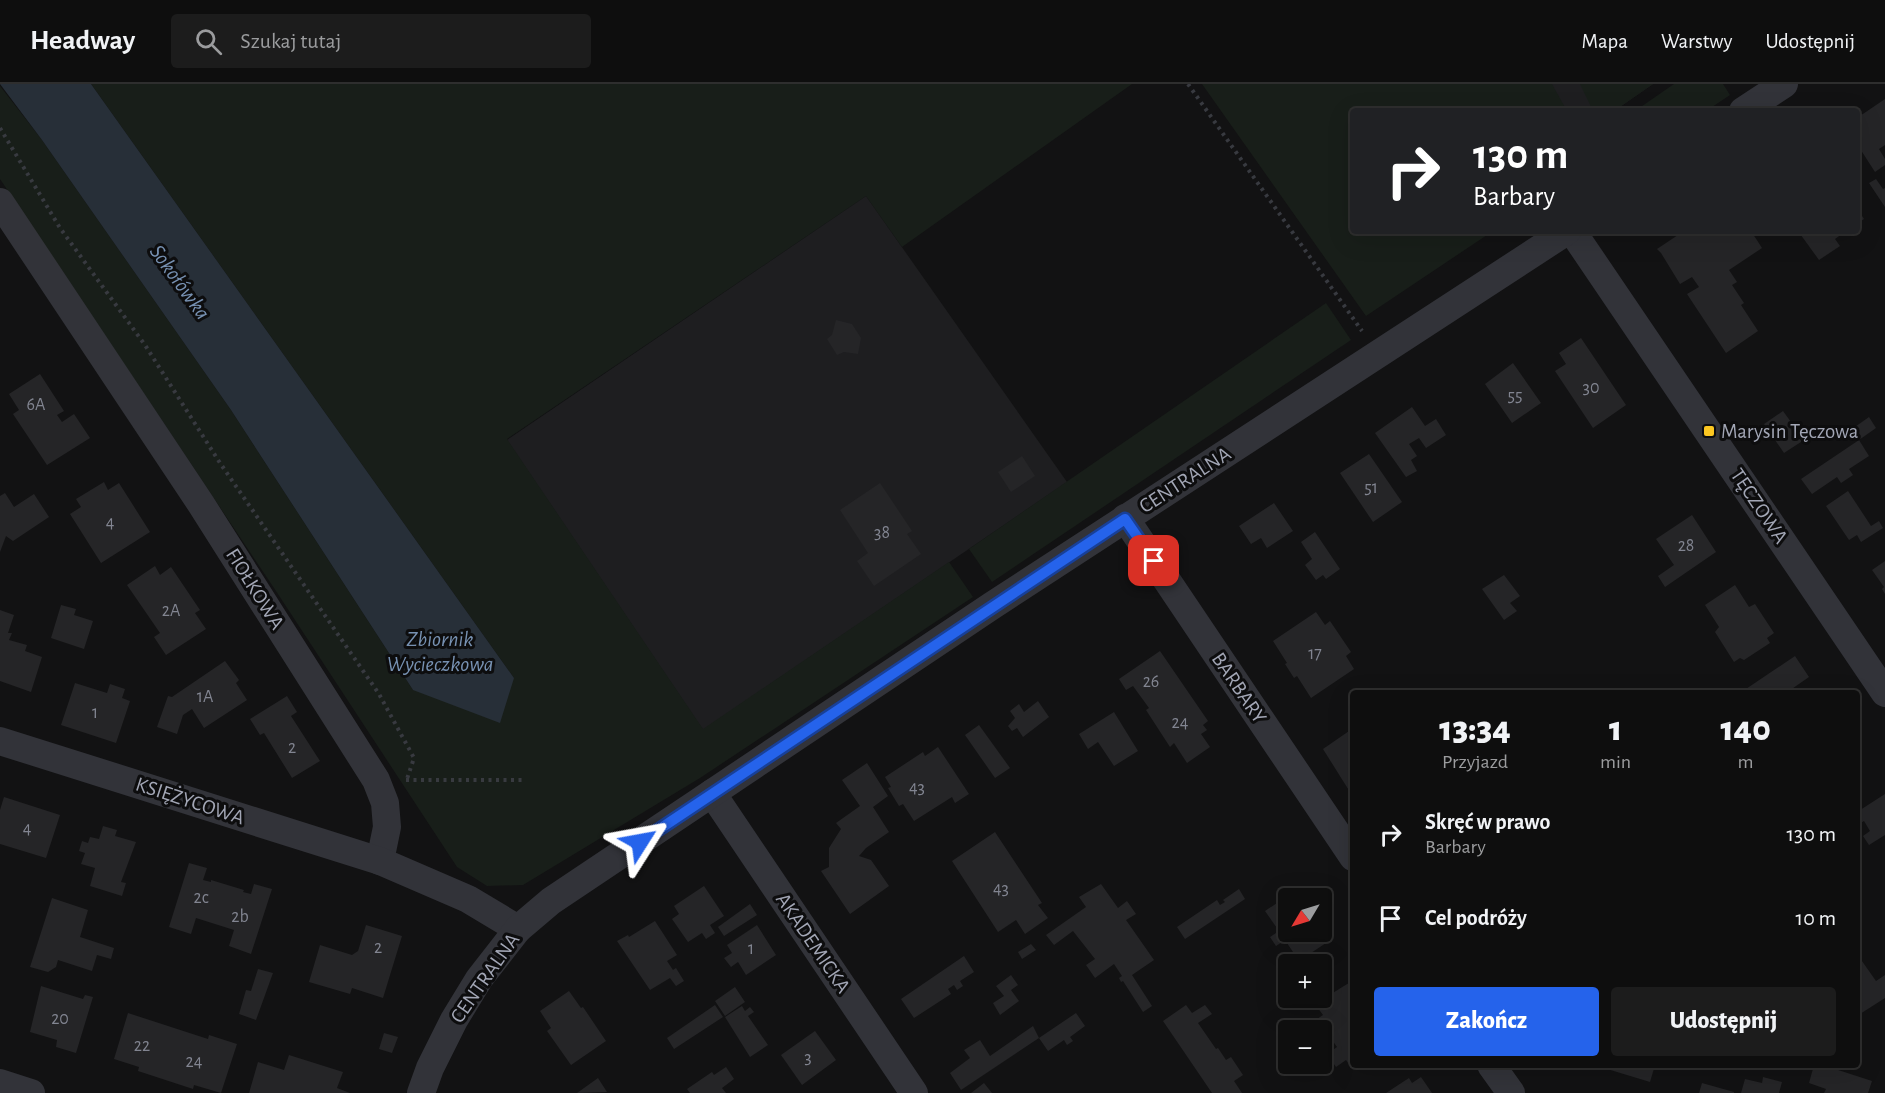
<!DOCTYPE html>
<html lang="pl">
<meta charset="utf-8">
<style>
:root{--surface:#0e0e0e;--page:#1c1c1c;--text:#f1f3f6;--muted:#9b9c9e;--line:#2e2e2e;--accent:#2563eb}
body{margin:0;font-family:"Alegreya Sans",sans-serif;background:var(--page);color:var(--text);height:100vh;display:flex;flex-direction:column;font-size:22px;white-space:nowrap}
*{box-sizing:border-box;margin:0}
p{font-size:20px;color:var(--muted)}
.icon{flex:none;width:33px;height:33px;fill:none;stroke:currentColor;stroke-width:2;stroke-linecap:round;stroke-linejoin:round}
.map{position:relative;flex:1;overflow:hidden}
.side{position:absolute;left:1350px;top:606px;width:510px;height:378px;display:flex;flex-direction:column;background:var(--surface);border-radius:6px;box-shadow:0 6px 24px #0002,0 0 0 2px var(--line)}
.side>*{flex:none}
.top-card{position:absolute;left:1350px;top:24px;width:510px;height:126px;border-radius:6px;box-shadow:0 6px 24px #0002,0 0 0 2px var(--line);background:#202124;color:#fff;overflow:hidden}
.needle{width:39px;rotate:232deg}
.tools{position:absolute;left:1278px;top:804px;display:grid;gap:12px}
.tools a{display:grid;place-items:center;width:54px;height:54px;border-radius:6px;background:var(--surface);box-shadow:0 6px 24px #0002,0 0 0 2px var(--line);font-size:30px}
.pin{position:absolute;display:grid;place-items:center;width:51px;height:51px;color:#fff;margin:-26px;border-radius:12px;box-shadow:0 3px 9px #0006}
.me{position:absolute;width:66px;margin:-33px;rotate:56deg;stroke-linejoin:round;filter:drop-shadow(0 0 4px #0008)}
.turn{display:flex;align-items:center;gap:21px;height:126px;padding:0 24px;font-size:27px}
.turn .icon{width:78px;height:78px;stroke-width:2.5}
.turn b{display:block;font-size:42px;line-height:51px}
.eta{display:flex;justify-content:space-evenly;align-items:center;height:102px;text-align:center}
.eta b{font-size:36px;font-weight:800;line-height:42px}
.button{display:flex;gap:12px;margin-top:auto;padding:12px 24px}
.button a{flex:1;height:69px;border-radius:6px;background:var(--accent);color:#fff;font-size:24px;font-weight:800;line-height:69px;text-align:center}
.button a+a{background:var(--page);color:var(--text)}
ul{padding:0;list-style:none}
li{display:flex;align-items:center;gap:18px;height:84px;padding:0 24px}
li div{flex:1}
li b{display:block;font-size:22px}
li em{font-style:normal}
header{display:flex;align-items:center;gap:36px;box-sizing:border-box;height:84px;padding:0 30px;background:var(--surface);border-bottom:2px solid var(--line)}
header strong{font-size:28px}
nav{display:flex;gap:33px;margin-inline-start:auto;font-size:21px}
.search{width:420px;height:54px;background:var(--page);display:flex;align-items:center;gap:15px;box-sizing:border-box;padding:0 21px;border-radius:6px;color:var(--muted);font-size:22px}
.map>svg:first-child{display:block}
</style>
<header>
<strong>Headway</strong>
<div class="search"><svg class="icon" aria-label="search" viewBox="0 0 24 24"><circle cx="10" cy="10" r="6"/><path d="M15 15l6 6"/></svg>Szukaj tutaj</div>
<nav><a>Mapa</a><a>Warstwy</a><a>Udostępnij</a></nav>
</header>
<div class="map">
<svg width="1885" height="1009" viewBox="0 0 1885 1009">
<rect width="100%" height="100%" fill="#121213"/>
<g fill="#1e1e20">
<path d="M1522 0H1653L1614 27H1540Z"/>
<path d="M866 112 1067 398 703 646 507 356Z"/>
</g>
<g fill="#181e19">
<path d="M91 0H1132L902 163 866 112 507 355 703 645 949 478 973 513 700 694 523 801 487 802 457 783 274 504 0 95V2L42 56 231 326 413 606 514 594Z"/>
<path d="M1202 0H1552L1567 27H1353V147H1493L1366 232Z"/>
<path d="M1580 0H1653L1614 27H1593Z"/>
<path d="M1674 0H1723L1730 11 1706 27H1635Z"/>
<path d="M1326 219 1351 256 992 498 969 465Z"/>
</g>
<path fill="#272f38" d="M0 0H91L514 594 500 639 413 606 231 326 42 56Z"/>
<g fill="#252527">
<path d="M1885 15V61L1879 65 1885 75V81L1875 88 1857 60V34Z"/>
<path d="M1876 95 1883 105 1885 104V123L1869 99Z"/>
<path d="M1857 124 1864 135 1857 140Z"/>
<path d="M1684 147H1751L1762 164 1729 186 1737 198 1732 201 1744 219 1741 221 1758 247 1726 269 1687 210 1699 203 1692 193 1680 200 1661 169 1657 165Z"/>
<path d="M1798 147H1846L1835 155 1840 162 1819 176Z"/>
<path d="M836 236 852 240 861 254 858 270 844 268 837 271 827 255 832 251Z"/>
<path d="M1581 254 1626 321 1593 344 1555 287 1566 280 1559 269Z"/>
<path d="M1513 279 1541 319 1512 339 1485 300Z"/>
<path d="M40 290 64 327 57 331 62 338 74 330 90 354 47 381 13 330 19 326 9 310Z"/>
<path d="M1412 323 1425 342 1436 335 1446 351 1426 364 1419 354 1409 360 1417 372 1411 376 1417 387 1406 393 1375 349Z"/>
<path d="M1783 327 1804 356 1784 369 1764 340Z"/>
<path d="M1869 333 1876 344 1859 356 1852 345Z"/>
<path d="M1859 356 1869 372 1849 385 1853 391 1841 399 1837 393 1812 410 1801 395Z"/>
<path d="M1369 370 1402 418 1373 438 1340 389Z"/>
<path d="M1022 372 1035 392 1011 408 998 388Z"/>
<path d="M104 398 108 406 119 399 150 448 101 479 70 430 81 423 76 415Z"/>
<path d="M880 399 912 447 907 450 921 470 874 502 857 477 868 469 840 426Z"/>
<path d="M1848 407 1871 442 1879 437 1883 444 1861 458 1857 451 1849 456 1826 422Z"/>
<path d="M5 409 14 423 34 410 49 433 13 457 6 452 0 468V412Z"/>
<path d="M1274 419 1293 447 1267 464 1261 454 1251 460 1239 442Z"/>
<path d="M1692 431 1716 468 1665 503 1658 492 1674 481 1656 455Z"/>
<path d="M1315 448 1340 485 1326 495 1323 491 1316 496 1305 481 1312 475 1301 458Z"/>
<path d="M1885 477V510L1882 505 1884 503 1872 486Z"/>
<path d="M155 482 160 491 171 483 200 526 195 529 206 545 166 571 154 553 160 549 127 501Z"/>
<path d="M1504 491 1520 512 1510 519 1517 527 1504 536 1482 505Z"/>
<path d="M1735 501 1749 523 1755 520 1774 549 1767 554 1770 559 1744 576 1740 574 1734 578 1715 548 1719 543 1705 521Z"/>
<path d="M61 521 76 525 74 531 93 537 84 565 51 554Z"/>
<path d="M0 526 14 531 8 549H12L9 556 27 561 25 567 42 573 31 608 0 597Z"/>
<path d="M1316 528 1325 541 1330 537 1351 568 1346 572 1354 585 1311 614 1297 592 1294 594 1285 580 1287 579 1273 557Z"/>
<path d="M1160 567 1208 637 1203 641 1207 646 1201 650 1210 663 1187 679 1174 659 1170 663 1146 626 1149 624 1133 602 1126 606 1119 595Z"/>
<path d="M1795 572 1809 593 1786 609H1740Z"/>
<path d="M225 577 239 596 236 599 247 616 204 644 192 625 183 631 177 650 157 643 168 612 172 613Z"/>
<path d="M75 599 107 609 110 600 125 605 122 614 130 617 116 659 61 641Z"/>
<path d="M287 612 297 628 291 632 320 677 292 694 264 649 260 651 250 635Z"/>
<path d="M1038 617 1049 633 1023 653 1017 644 1012 647 1008 642 1015 634 1010 627 1019 620 1024 628Z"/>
<path d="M1114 628 1138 667 1114 682 1098 658 1088 665 1079 650Z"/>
<path d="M979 641 1010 684 995 694 965 651Z"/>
<path d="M1352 645 1353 706 1350 708 1323 665Z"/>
<path d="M938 663 969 710 955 719 952 713 914 737 903 720 899 722 888 704 891 703 885 693 923 668 925 672Z"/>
<path d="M867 679 888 712 873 723 889 748 866 764 859 772 871 776 889 802 850 830 821 787 829 783V764L841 745 836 739 860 722 842 696Z"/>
<path d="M1885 710V751L1869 761 1863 752 1870 747 1864 737 1857 741V728Z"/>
<path d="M4 713 60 731 46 774 0 760V726Z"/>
<path d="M103 742 117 746 115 752 136 758 121 798 126 799 122 812 90 802 95 784 81 780 85 769 79 767 82 757 88 759 90 753 99 755Z"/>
<path d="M995 748 1042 819 1038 821 1048 834 1025 850 1016 836 998 848 952 777Z"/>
<path d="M189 779 207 784 203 796 211 798V796L244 806 243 808 251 810 254 800 272 805 251 870 229 862 234 846 196 834 191 850 169 843Z"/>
<path d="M1101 800 1118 824 1127 817 1136 830 1126 836 1154 876 1132 891 1152 922 1143 928 1123 897 1121 898 1119 894 1122 892 1114 880 1095 894 1086 881 1095 875 1073 847 1054 861 1046 851 1086 823 1079 813Z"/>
<path d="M704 802 724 832 710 841 715 849 706 855 702 849 688 858 672 835 679 830 674 822Z"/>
<path d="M1239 805 1245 815 1185 855 1177 843 1217 816 1220 821 1225 818 1223 816Z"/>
<path d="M1298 805 1304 814H1288V848H1322V820L1333 836 1323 843 1332 855 1299 877 1285 856 1276 862 1270 853 1279 847 1265 827Z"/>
<path d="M52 814 88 826 80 853 114 864 111 875 97 871 92 887 58 876 56 883 48 888 30 883Z"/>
<path d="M750 820 757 831 724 852 718 843Z"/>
<path d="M655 837 677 871 667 877 673 886 676 884 684 897 676 902 670 894 650 906 617 857 628 851 629 853Z"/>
<path d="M366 841 402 852 383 914 352 904 350 910 309 898 320 861 352 871 358 867Z"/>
<path d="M757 841 776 871 746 891 738 878 731 883 724 874 732 869 727 861Z"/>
<path d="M1031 860 1036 866 1022 875 1018 868Z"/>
<path d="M1857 870 1876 897 1885 891V914L1860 930 1857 926Z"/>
<path d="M964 872 974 888 960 897 963 902 957 906 954 901 948 905 951 910 914 934 901 915Z"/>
<path d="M258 885 273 889 256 936 239 930 246 906 251 907Z"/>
<path d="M1011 891 1018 901 1011 906 1019 917 1000 931 993 919 1004 912 996 902Z"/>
<path d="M1352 897 1353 982 1351 983 1346 976 1336 983 1327 970 1337 963 1317 935 1323 931 1315 920Z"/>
<path d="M41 902 83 915 85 911 93 913 76 969 56 963 57 956 30 948Z"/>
<path d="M735 903 745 918 725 932 715 917Z"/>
<path d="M569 907 581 924 583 923 606 957 571 981 547 947 551 944 540 927Z"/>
<path d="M715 921 723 933 674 965 667 954Z"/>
<path d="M1186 921 1192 929 1205 921 1212 930 1198 939 1216 965 1218 964 1226 976 1231 973 1243 991 1234 997 1242 1009H1212L1163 937Z"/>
<path d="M742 922 745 927 750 923 754 928 748 932 768 961 750 973 725 933Z"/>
<path d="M128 929 208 955 209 951 237 960 221 1009 194 1001 193 1005 138 987 139 983 114 975Z"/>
<path d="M1076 929 1085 942 1070 953 1073 957 1067 961 1064 956 1048 967 1039 954Z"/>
<path d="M1033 942 1039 954 961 1006 950 989 970 974 964 966 980 956 990 972Z"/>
<path d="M815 947 836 976 802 1001 781 971Z"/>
<path d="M384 949 398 953 392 969 379 965Z"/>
<path d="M289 971 343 988 337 1004 350 1009H249L258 978 284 986Z"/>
<path d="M1594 981H1655L1650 998Z"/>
<path d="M1814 981H1833L1832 984 1872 997 1868 1009H1824L1826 1005 1809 999Z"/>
<path d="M726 983 734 995 722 1004 726 1009H690L687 1005 712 988 714 991Z"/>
<path d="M1421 993 1432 1009H1386L1409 994 1412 999Z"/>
<path d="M1763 993 1782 998 1779 1009H1741L1745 995 1762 999Z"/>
<path d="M598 994 607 1008 577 1009Z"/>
<path d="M984 999 992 1009H971Z"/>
<path d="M1702 999 1734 1008V1009H1699Z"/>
</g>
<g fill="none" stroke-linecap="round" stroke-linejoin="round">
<g stroke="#383a40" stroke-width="4" stroke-dasharray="3 4.5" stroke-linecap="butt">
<path d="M1188 0 1362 247"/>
<path d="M0 44 60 144 145 261 220 379 379 610 414 674 407 695"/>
<path d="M406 696H522"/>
</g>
<g stroke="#323339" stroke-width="28">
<path d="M1743 27 1784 0"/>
<path d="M0 118 201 420 376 696 385 719 387 743 380 777"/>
<path d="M1572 147 1885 609"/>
<path d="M1125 434 1353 773"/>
<path d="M0 657 380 777 468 815 518 845"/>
<path d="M712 709 914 1009"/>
<path d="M1491 981 1511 1009"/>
<path d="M0 999 31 1009"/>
<path d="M421 1009 430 984 454 936 479 895 518 845 551 817 993 521 1567 147"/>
</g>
</g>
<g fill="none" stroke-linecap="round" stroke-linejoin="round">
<g stroke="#184099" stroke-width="15">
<path id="route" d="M640 758 1125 435 1154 477"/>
</g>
<use href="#route" stroke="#2563eb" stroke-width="10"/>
</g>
<rect fill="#fcc721" stroke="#0d0d0e" stroke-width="2" x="1703" y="341" width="12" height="12" rx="3"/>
<g text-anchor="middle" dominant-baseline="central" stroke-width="6" stroke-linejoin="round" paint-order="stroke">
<g font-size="18" fill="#828591">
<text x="1591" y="304">30</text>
<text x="1515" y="312">55</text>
<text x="36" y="321">6A</text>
<text x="1371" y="404">51</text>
<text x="110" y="439">4</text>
<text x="882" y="449">38</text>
<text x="1686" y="462">28</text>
<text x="171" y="527">2A</text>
<text x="1315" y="570">17</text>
<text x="1151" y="598">26</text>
<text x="205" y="613">1A</text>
<text x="95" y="629">1</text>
<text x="1180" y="639">24</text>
<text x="292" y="664">2</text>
<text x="917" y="704">43</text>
<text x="27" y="745">4</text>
<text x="1001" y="805">43</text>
<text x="201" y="814">2c</text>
<text x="240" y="833">2b</text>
<text x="378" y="864">2</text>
<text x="751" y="865">1</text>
<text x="60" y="935">20</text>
<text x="142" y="962">22</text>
<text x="808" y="974">3</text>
<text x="194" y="978">24</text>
</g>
<g font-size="21" fill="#a2a6b5" stroke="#0d0d0e" text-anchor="start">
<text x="1721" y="347">Marysin Tęczowa</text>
</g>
<g font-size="21" fill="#a2a6b5" stroke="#0d0d0e">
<text transform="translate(1185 396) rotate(-33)">CENTRALNA</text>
<text transform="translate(1759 422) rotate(56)">TĘCZOWA</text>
<text transform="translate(255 505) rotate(58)">FIOŁKOWA</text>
<text transform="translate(1239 604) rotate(56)">BARBARY</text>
<text transform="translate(190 717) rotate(18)">KSIĘŻYCOWA</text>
<text transform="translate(813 859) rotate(56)">AKADEMICKA</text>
<text transform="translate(485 894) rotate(-55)">CENTRALNA</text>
</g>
<g font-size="22" font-style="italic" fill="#7791b2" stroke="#0d0d0e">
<text transform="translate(180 198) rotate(54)">Sokołówka</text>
<text x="440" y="555">Zbiornik<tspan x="440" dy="25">Wycieczkowa</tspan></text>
</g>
</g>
</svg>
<div class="tools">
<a><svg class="needle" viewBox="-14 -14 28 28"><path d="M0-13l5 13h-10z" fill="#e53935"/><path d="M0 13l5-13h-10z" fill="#9b9c9e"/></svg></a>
<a>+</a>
<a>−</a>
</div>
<div class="pin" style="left:1154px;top:477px;background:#d93025"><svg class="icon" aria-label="arrive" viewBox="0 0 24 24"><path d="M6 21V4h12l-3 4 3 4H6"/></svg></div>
<svg class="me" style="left:640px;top:758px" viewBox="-20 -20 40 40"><path d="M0-17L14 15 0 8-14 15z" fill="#2563eb" stroke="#fff" stroke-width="4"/></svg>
<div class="top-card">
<div class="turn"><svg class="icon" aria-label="right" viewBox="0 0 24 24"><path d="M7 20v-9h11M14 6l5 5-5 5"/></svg><div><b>130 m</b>Barbary</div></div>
</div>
<section class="side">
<div class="eta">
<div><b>13:34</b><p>Przyjazd</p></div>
<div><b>1</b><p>min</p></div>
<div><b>140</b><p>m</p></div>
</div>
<ul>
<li><svg class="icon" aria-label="right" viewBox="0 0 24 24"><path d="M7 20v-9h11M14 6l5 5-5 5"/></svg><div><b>Skręć w prawo</b><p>Barbary</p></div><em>130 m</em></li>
<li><svg class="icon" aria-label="arrive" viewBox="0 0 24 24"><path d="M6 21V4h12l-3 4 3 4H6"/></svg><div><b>Cel podróży</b></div><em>10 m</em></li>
</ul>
<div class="button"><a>Zakończ</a><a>Udostępnij</a></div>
</section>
</div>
